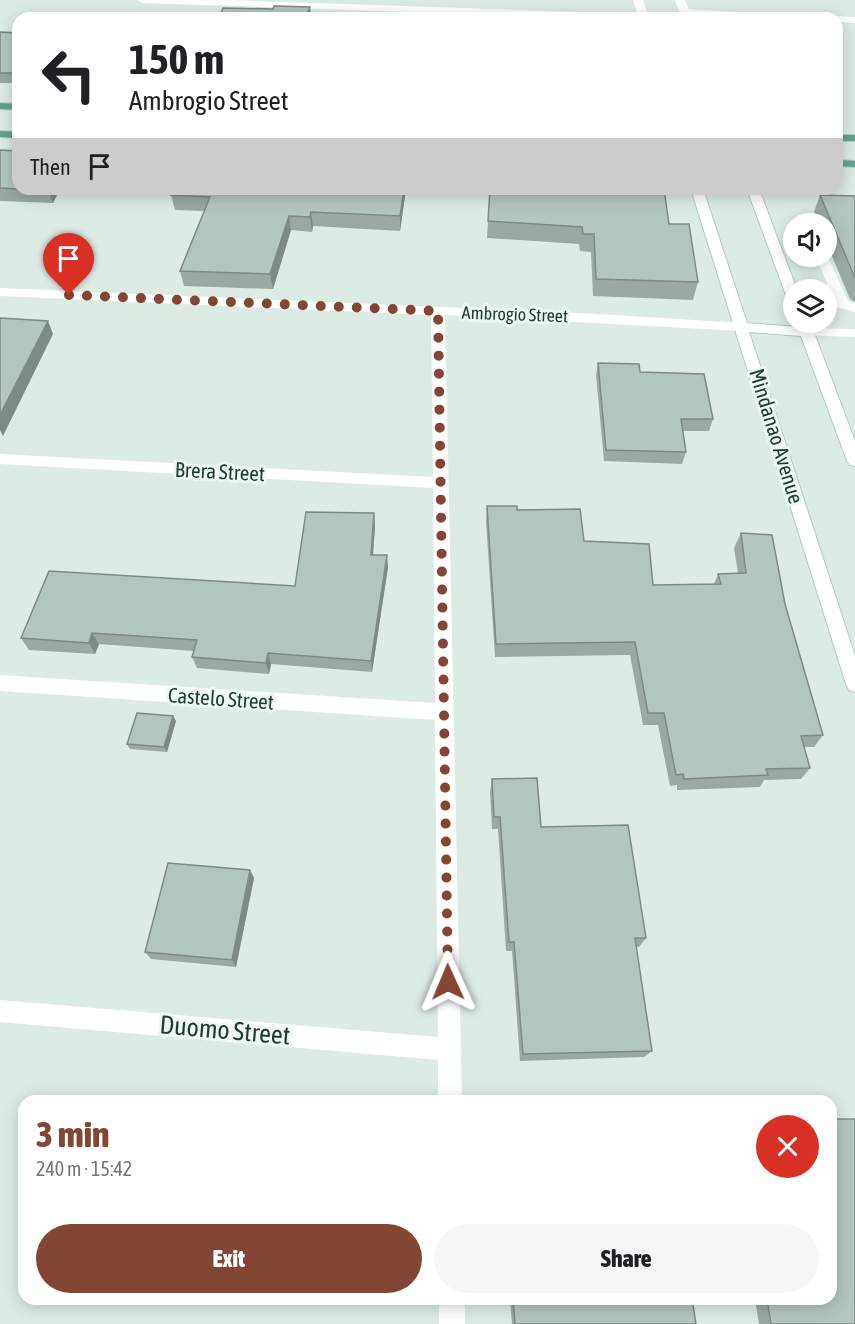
<!DOCTYPE html>
<meta charset="utf-8">
<style>
:root{--surface:#fff;--page:#f6f6f6;--text:#202124;--muted:#757577;--accent:#844634}
body{margin:0;font-family:"Asap Condensed",sans-serif;background:var(--page);color:var(--text);height:100vh;display:flex;flex-direction:column;font-size:22px;white-space:nowrap}
*{box-sizing:border-box;margin:0}
p{font-size:20px;color:var(--muted)}
.icon{flex:none;width:33px;height:33px;fill:none;stroke:currentColor;stroke-width:2;stroke-linecap:round;stroke-linejoin:round}
.map{position:relative;flex:1;overflow:hidden}
.drawer{position:absolute;left:18px;top:1095px;width:819px;height:210px;display:flex;flex-direction:column;background:var(--surface);border-radius:18px;box-shadow:0 3px 15px #0003}
.drawer>*{flex:none}
.top-card{position:absolute;left:12px;top:12px;width:831px;height:183px;border-radius:18px;box-shadow:0 3px 15px #0003;background:#fff;color:var(--text);overflow:hidden}
.buttons{position:absolute;left:783px;top:213px;display:grid;gap:12px}
.buttons a{display:grid;place-items:center;width:54px;height:54px;border-radius:50%;background:var(--surface);box-shadow:0 3px 15px #0003;font-size:30px}
.pin{position:absolute;display:grid;place-items:center;width:51px;height:51px;color:#fff;margin:-62px -26px;border-radius:50% 50% 50% 0;rotate:-45deg;box-shadow:0 0 6px #0007}
.pin .icon{rotate:45deg}
.me{position:absolute;width:66px;margin:-33px;rotate:359deg;stroke-linejoin:round;filter:drop-shadow(0 0 4px #0008)}
.turn{display:flex;align-items:center;gap:21px;height:126px;padding:0 18px;font-size:27px}
.turn .icon{width:78px;height:78px;stroke-width:2.5}
.turn b{display:block;font-size:42px;line-height:51px}
.then{display:flex;align-items:center;height:57px;padding:0 18px;background:#0003;gap:12px;font-size:22px}
.round{display:grid;place-items:center;flex:none;width:63px;height:63px;border-radius:32px;background:var(--page)}
.head{display:flex;align-items:center;justify-content:space-between;height:102px;padding:0 18px}
h1{font-size:36px;font-weight:800;line-height:45px;color:var(--accent)}
.action{display:flex;gap:12px;margin-top:auto;padding:12px 18px}
.action a{flex:1;height:69px;border-radius:36px;background:var(--accent);color:#fff;font-size:24px;font-weight:800;line-height:69px;text-align:center}
.action a+a{background:var(--page);color:var(--text)}
.map>svg:first-child{display:block}
</style>
<div class="map">
<svg width="855" height="1324" viewBox="0 0 855 1324">
<rect width="100%" height="100%" fill="#ddebe5"/>
<g fill="none" stroke-linecap="round" stroke-linejoin="round">
<g stroke="#b0ccc1" stroke-width="2">
<g id="secondary">
<path d="M691 189H703L747 323 798 327 796 322H810L855 441V466L850 465 847 461 801 336 749 332 855 656V692L849 690 846 684Z"/>
<path d="M747 189H759L797 290H794V302L787 298Z"/>
</g>
</g>
<g stroke="#c0c8c6" stroke-width="2">
<g id="primary">
<path d="M0 103 18 104V110L0 109Z"/>
<path d="M0 131 18 132V138L0 137Z"/>
<rect x="837" y="135" width="18" height="6"/>
<path d="M837 160 855 161V167L837 166Z"/>
</g>
</g>
<path fill="#fff" fill-rule="evenodd" d="M826 253 848 301 855 304V312L837 307 835 304 816 256H826Z"/>
<g fill="#fff" fill-rule="evenodd">
<path d="M137 0H225L643 14 648 17 588 18 142 3Z"/>
<path d="M684 9 800 15 805 18H745L681 14V10Z"/>
<path d="M837 16 855 17V23L837 22V18H833Z"/>
<path d="M0 288 582 313 742 323 749 327 742 331 445 315 462 1101H438V1060L0 1022V1000L438 1037 435 720 0 691V675L435 703 433 488 0 464V454L433 477 431 315 0 296Z"/>
<path d="M806 328 855 329V337L801 335 799 332 801 329Z"/>
<rect x="439" y="1299" width="26" height="25"/>
</g>
<g fill="#fff" fill-rule="evenodd">
<path d="M633 0H643L649 18H639Z"/>
<path d="M675 0H685L692 18H682Z"/>
</g>
<use href="#secondary" fill="#fff" fill-rule="evenodd"/>
<use href="#primary" fill="#5ea592" fill-rule="evenodd"/>
</g>
<g fill="#9aaaa3">
<path d="M0 32 18 33V83H0Z"/>
<path d="M0 150 18 189H60L53 203 0 201Z"/>
<path d="M406 189 400 231 313 226 312 232 291 230 273 289 184 286 180 271 204 211 175 210 171 195Z"/>
<path d="M490 189 669 224 698 282 693 300 593 296 591 252 580 251 579 244 487 238Z"/>
<path d="M820 195 855 196V302L850 299 826 242V224H819L814 212Z"/>
<path d="M598 363 640 372 713 419 709 431H683L686 452 682 464 604 461 596 375Z"/>
<path d="M487 506 517 510 584 541 653 585 714 584 718 574 738 573 734 548 741 533 785 604 823 735 814 747H804L810 768 801 779 764 780 760 787 677 790V785L670 786 658 725H643L630 655 495 657 486 521Z"/>
<path d="M374 513 375 526 373 555 388 567 372 672 271 664 269 674 197 668 192 657 194 651 99 644 95 654 29 650 21 638 295 586Z"/>
<path d="M173 716 176 721 167 752 130 749 127 744Z"/>
<path d="M492 779 541 827 646 938 639 947H636L652 1051 644 1057 520 1061 512 951H506L498 829H492L490 792Z"/>
<path d="M250 870 254 878 236 967 151 959 145 952Z"/>
<path d="M510 1299H692L696 1324H512Z"/>
<path d="M755 1299H831L855 1324H759Z"/>
</g>
<g fill="#7d8b85">
<path d="M310 7 311 18H306Z"/>
<path d="M18 69V82L15 73Z"/>
<path d="M48 189H60L53 203 48 190Z"/>
<path d="M404 189H406L400 231V216Z"/>
<path d="M311 212 313 226 312 232 310 217Z"/>
<path d="M289 216 291 230 273 289 270 274Z"/>
<path d="M48 321 53 334 3 436 0 430V415Z"/>
<path d="M374 513 375 526 372 567 371 555Z"/>
<path d="M387 555 388 567 372 672 371 661Z"/>
<path d="M92 633 99 644 95 654 89 643Z"/>
<path d="M268 653 271 664 269 674 266 663Z"/>
<path d="M173 716 176 721 167 752 164 747Z"/>
<path d="M250 870 254 878 236 967 232 960Z"/>
</g>
<g fill="#b3c6be" stroke="#7d8b85" stroke-width="1.5">
<path d="M274 6 310 7 306 18H219L223 8 273 9Z"/>
<path d="M0 32 18 33V69L15 73H0Z"/>
<path d="M0 150 18 151V189L0 188Z"/>
<path d="M174 189H404L400 216 311 212 310 217 289 216 270 274 180 271 210 197 171 195Z"/>
<path d="M490 189H664L669 224H689L698 282 596 279 594 234H583L582 227 488 221Z"/>
<path d="M820 195 855 196V278Z"/>
<path d="M0 318 48 321 0 415Z"/>
<path d="M598 363 639 364 640 372 704 374 713 419H681L686 452 606 450Z"/>
<path d="M487 506H517V510L580 509 584 541 649 544 653 585 721 584 718 574 746 573 741 533 772 535 785 604 823 735 801 736 810 768 766 769 768 775 684 779 683 774 676 775 664 713H648L635 642 496 644Z"/>
<path d="M306 512 374 513 371 555H387L371 661 268 653 266 663 192 657 197 640 92 633 89 643 21 638 49 571 295 586Z"/>
<path d="M137 713 173 716 164 747 127 744Z"/>
<path d="M537 778 541 827 628 825 646 938H635L652 1051 523 1054 514 942H509L500 817H494L492 779Z"/>
<path d="M168 863 250 870 232 960 145 952Z"/>
<path d="M831 1119H855V1324H771L767 1299H831Z"/>
<path d="M513 1299H692L696 1324H515Z"/>
</g>
<g fill="none" stroke-linecap="round" stroke-linejoin="round">
<path stroke="#844634" stroke-width="10" stroke-dasharray="0 18" d="M69 295 438 311 448 982"/>
</g>
<g text-anchor="middle" dominant-baseline="central" stroke-width="6" stroke-linejoin="round" paint-order="stroke">
<g font-size="18" fill="#1e3c33" stroke="#eef7f2">
<text transform="translate(515 314) rotate(2)">Ambrogio Street</text>
</g>
<g font-size="21" fill="#1e3c33" stroke="#eef7f2">
<text transform="translate(777 436) rotate(73)">Mindanao Avenue</text>
<text transform="translate(220 471) rotate(3)">Brera Street</text>
<text transform="translate(221 698) rotate(4)">Castelo Street</text>
</g>
<g font-size="26" fill="#1e3c33" stroke="#eef7f2">
<text transform="translate(225 1030) rotate(5)">Duomo Street</text>
</g>
</g>
</svg>
<div class="buttons">
<a><svg class="icon" aria-label="sound" viewBox="0 0 24 24"><path d="M4 9h4l5-4v14l-5-4H4zM17 9q2 3 0 6"/></svg></a>
<a><svg class="icon" aria-label="layers" viewBox="0 0 24 24"><path d="M12 4l9 5-9 5-9-5zM3 14l9 5 9-5"/></svg></a>
</div>
<div class="pin" style="left:69px;top:295px;background:#d93025"><svg class="icon" aria-label="arrive" viewBox="0 0 24 24"><path d="M6 21V4h12l-3 4 3 4H6"/></svg></div>
<svg class="me" style="left:448px;top:982px" viewBox="-20 -20 40 40"><path d="M0-17L14 15 0 8-14 15z" fill="#844634" stroke="#fff" stroke-width="4"/></svg>
<div class="top-card">
<div class="turn"><svg class="icon" aria-label="left" viewBox="0 0 24 24"><path d="M17 20v-9H6M10 6l-5 5 5 5"/></svg><div><b>150 m</b>Ambrogio Street</div></div>
<div class="then">Then<svg class="icon" aria-label="arrive" viewBox="0 0 24 24"><path d="M6 21V4h12l-3 4 3 4H6"/></svg></div>
</div>
<section class="drawer">
<div class="head"><div><h1>3 min</h1><p>240 m · 15:42</p></div><a class="round" style="background:#d93025;color:#fff"><svg class="icon" aria-label="close" viewBox="0 0 24 24"><path d="M6 6l12 12M18 6L6 18"/></svg></a></div>
<div class="action"><a>Exit</a><a>Share</a></div>
</section>
</div>
